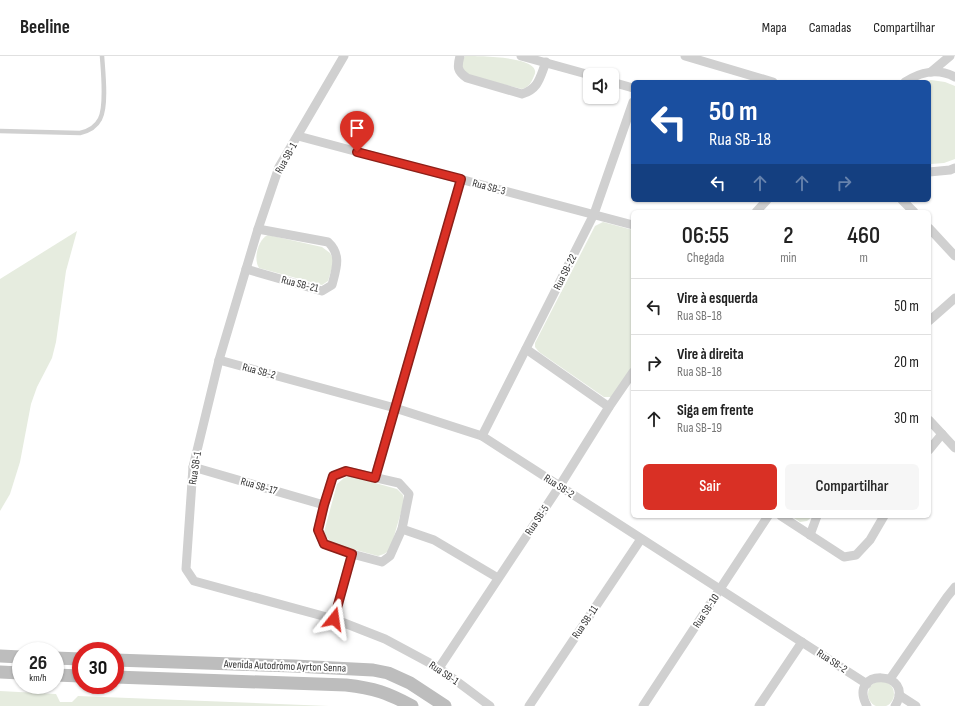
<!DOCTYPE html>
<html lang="pt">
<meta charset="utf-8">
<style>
:root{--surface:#fff;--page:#f6f6f6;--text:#222;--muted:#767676;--line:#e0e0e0;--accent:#d93025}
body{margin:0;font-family:"Sofia Sans Condensed",sans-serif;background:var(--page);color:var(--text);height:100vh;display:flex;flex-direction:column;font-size:15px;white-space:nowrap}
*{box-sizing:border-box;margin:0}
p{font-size:13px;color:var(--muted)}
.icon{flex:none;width:22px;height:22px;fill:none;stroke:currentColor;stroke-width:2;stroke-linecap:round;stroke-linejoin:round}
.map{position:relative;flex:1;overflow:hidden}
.side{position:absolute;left:631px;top:154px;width:300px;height:308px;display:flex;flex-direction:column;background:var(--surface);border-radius:6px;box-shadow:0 1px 3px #0004}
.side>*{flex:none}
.hud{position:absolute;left:631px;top:24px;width:300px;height:122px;border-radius:6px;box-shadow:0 1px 3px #0004;background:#1a4fa0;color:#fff;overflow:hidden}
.tools{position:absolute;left:583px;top:12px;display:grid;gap:8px}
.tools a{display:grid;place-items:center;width:36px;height:36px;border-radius:6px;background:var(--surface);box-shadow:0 1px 3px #0004;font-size:20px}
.speed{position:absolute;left:12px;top:586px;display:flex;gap:8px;font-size:20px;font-weight:700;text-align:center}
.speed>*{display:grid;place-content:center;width:52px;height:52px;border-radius:50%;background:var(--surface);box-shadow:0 1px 3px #0004;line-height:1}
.speed small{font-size:10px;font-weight:400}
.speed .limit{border:6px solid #d22;background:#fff;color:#111}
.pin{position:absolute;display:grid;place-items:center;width:34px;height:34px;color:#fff;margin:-41px -17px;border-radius:50% 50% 50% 0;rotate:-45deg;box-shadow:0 0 4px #0007}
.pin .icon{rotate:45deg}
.me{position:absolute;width:44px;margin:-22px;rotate:15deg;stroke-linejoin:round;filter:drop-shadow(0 0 3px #0008)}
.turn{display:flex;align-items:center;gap:14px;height:84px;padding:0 12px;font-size:18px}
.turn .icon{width:52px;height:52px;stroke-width:2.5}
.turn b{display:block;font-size:28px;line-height:34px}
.lanes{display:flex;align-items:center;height:38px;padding:0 12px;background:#0003;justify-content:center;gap:20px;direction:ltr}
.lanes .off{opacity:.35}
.eta{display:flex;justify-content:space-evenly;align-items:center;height:68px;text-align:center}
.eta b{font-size:24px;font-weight:600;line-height:28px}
.button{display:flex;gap:8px;margin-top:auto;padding:8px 12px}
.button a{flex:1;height:46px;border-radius:6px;background:var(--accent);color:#fff;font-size:16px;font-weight:600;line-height:46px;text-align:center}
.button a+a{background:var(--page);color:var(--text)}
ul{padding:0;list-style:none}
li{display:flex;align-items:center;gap:12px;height:56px;padding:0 12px;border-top:1px solid var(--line)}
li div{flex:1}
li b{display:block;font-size:15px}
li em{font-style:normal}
header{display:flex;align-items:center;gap:24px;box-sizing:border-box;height:56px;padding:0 20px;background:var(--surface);border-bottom:1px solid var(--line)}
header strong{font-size:19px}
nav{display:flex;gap:22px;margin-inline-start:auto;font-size:14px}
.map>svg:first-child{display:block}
</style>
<header>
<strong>Beeline</strong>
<nav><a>Mapa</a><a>Camadas</a><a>Compartilhar</a></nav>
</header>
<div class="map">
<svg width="955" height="650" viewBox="0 0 955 650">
<rect width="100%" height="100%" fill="#fff"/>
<g fill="#e6ecdf">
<path d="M465 0C477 0 545 0 534 20 531 27 529 31 522 33L466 19 460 9Z"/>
<path d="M931 24 945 26 955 30V103L944 107 931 108H929V26H924Z"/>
<path d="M603 166 633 174V312L612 341H604L539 296 535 291V287L595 170Z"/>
<path d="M77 175 66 215 56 286 52 302 37 331 31 348 20 406 10 438 0 455V223Z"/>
<path d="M268 179 322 191 330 197 334 205 328 225 322 229 259 212C253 203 258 183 268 179Z"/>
<path d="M350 420 397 433 403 439 404 446 390 494 384 498 378 500 334 488C329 485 326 481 324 476L337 428 344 422Z"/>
<path d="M791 460H813L807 465 800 466Z"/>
<circle cx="881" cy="638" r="13"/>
<path d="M0 635 56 638 60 646H72L78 640 329 650H0Z"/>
</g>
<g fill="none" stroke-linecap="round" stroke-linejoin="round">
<path stroke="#d0d0d0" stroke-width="4.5" d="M0 75 80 77C89 75 96 71 100 63 107 50 103 15 102 0"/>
<g stroke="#d0d0d0" stroke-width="9">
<path d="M344 0 279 111 258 173 219 304 193 411 186 513 194 525 334 563 385 583 439 612 490 650"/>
<path d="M460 0C457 11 457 15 467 22L522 38C539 33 540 21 546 6"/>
<path d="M521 0 590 19"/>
<path d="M685 0 773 26"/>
<path d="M931 16 950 0"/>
<path d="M612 26 633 32"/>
<path d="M905 26C920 16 938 12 955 21"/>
<path d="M298 80 633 169"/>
<path d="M929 116 950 114 955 112"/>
<path d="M902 144 914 156"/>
<path d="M756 156 767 144"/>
<path d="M929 172 955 200"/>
<path d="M246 213 322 235 332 229C336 213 342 199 328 186L258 173"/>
<path d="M929 265 955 242"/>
<path d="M526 293 609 351"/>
<path d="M219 304 395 352 482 380 867 628"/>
<path d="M929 364 955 392"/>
<path d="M482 380 594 158 633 46"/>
<path d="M929 394 942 378"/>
<path d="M193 411 324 449"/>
<path d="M346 415 399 427 409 438 402 473 390 500 382 506 352 498 324 488 318 474 324 449 333 420Z"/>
<path d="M375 421 461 123"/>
<path d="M781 460 844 501 856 499 870 484 884 460"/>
<path d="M402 473 434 484 498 522"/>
<path d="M810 479 817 460"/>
<path d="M334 563 352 498"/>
<path d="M439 612 559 431 609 351 633 316"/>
<path d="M890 623 947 541 955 531"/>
<path d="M899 639 916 650"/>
<path d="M529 650 641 483"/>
<path d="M643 650 768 460"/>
<path d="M759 650 802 586"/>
<path d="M867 650C846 611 917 614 895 650"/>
</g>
<g stroke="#bdbdbd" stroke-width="13">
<path d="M0 600 21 601"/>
<path d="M55 602 81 603"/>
<path d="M115 604 294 610 373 614 388 617 410 627 445 650"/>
<path d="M0 616 21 617"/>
<path d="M55 619 81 620"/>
<path d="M115 621 346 629C374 632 388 637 412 650"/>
</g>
</g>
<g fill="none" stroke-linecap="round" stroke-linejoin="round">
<g stroke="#8d1f18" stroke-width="10">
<path id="route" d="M334 563 352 498 324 488 318 474 324 449 333 420 346 415 375 422 461 123 357 96"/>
</g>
<use href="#route" stroke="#d93025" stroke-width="7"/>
</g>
<g text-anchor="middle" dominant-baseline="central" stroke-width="4" stroke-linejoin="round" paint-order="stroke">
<g font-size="11" fill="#333" stroke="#fff">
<text transform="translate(286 102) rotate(-61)">Rua SB-1</text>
<text transform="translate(489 131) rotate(15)">Rua SB-3</text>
<text transform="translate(565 216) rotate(-63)">Rua SB-22</text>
<text transform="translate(300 228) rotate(14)">Rua SB-21</text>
<text transform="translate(259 315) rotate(15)">Rua SB-2</text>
<text transform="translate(195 412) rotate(-81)">Rua SB-1</text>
<text transform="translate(259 430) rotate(16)">Rua SB-17</text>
<text transform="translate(559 430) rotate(33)">Rua SB-2</text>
<text transform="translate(537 464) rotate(-56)">Rua SB-5</text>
<text transform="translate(706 555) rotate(-57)">Rua SB-10</text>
<text transform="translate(585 566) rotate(-56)">Rua SB-11</text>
<text transform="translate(832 605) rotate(33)">Rua SB-2</text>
<text transform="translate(285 610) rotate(2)">Avenida Autodrómo Ayrton Senna</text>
<text transform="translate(444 617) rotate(34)">Rua SB-1</text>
</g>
</g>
</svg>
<div class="tools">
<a><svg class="icon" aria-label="sound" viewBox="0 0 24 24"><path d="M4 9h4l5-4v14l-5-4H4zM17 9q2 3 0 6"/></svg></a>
</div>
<div class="speed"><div>26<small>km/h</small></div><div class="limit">30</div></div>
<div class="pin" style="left:357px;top:96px;background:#d93025"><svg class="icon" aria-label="arrive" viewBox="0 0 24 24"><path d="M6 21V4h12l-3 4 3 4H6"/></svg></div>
<svg class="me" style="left:334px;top:563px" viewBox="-20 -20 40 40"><path d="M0-17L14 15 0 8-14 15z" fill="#d93025" stroke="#fff" stroke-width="4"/></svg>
<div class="hud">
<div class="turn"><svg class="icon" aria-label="left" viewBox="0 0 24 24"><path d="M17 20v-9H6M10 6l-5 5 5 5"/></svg><div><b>50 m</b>Rua SB-18</div></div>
<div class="lanes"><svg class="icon" aria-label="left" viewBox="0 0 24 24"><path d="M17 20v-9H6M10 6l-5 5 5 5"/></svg><svg class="icon off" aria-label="ahead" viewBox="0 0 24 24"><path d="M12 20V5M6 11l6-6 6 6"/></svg><svg class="icon off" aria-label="ahead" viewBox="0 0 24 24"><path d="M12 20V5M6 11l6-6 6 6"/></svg><svg class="icon off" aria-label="right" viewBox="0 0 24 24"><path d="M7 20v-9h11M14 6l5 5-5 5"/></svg></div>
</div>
<section class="side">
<div class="eta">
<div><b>06:55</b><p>Chegada</p></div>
<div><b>2</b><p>min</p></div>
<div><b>460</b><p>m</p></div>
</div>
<ul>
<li><svg class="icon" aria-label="left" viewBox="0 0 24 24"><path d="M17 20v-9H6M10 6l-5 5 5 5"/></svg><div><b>Vire à esquerda</b><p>Rua SB-18</p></div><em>50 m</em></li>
<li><svg class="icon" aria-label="right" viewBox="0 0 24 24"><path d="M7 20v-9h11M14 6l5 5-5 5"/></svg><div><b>Vire à direita</b><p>Rua SB-18</p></div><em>20 m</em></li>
<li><svg class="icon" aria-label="ahead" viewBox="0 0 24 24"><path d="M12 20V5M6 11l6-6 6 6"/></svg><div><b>Siga em frente</b><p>Rua SB-19</p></div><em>30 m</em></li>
</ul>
<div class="button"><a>Sair</a><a>Compartilhar</a></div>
</section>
</div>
